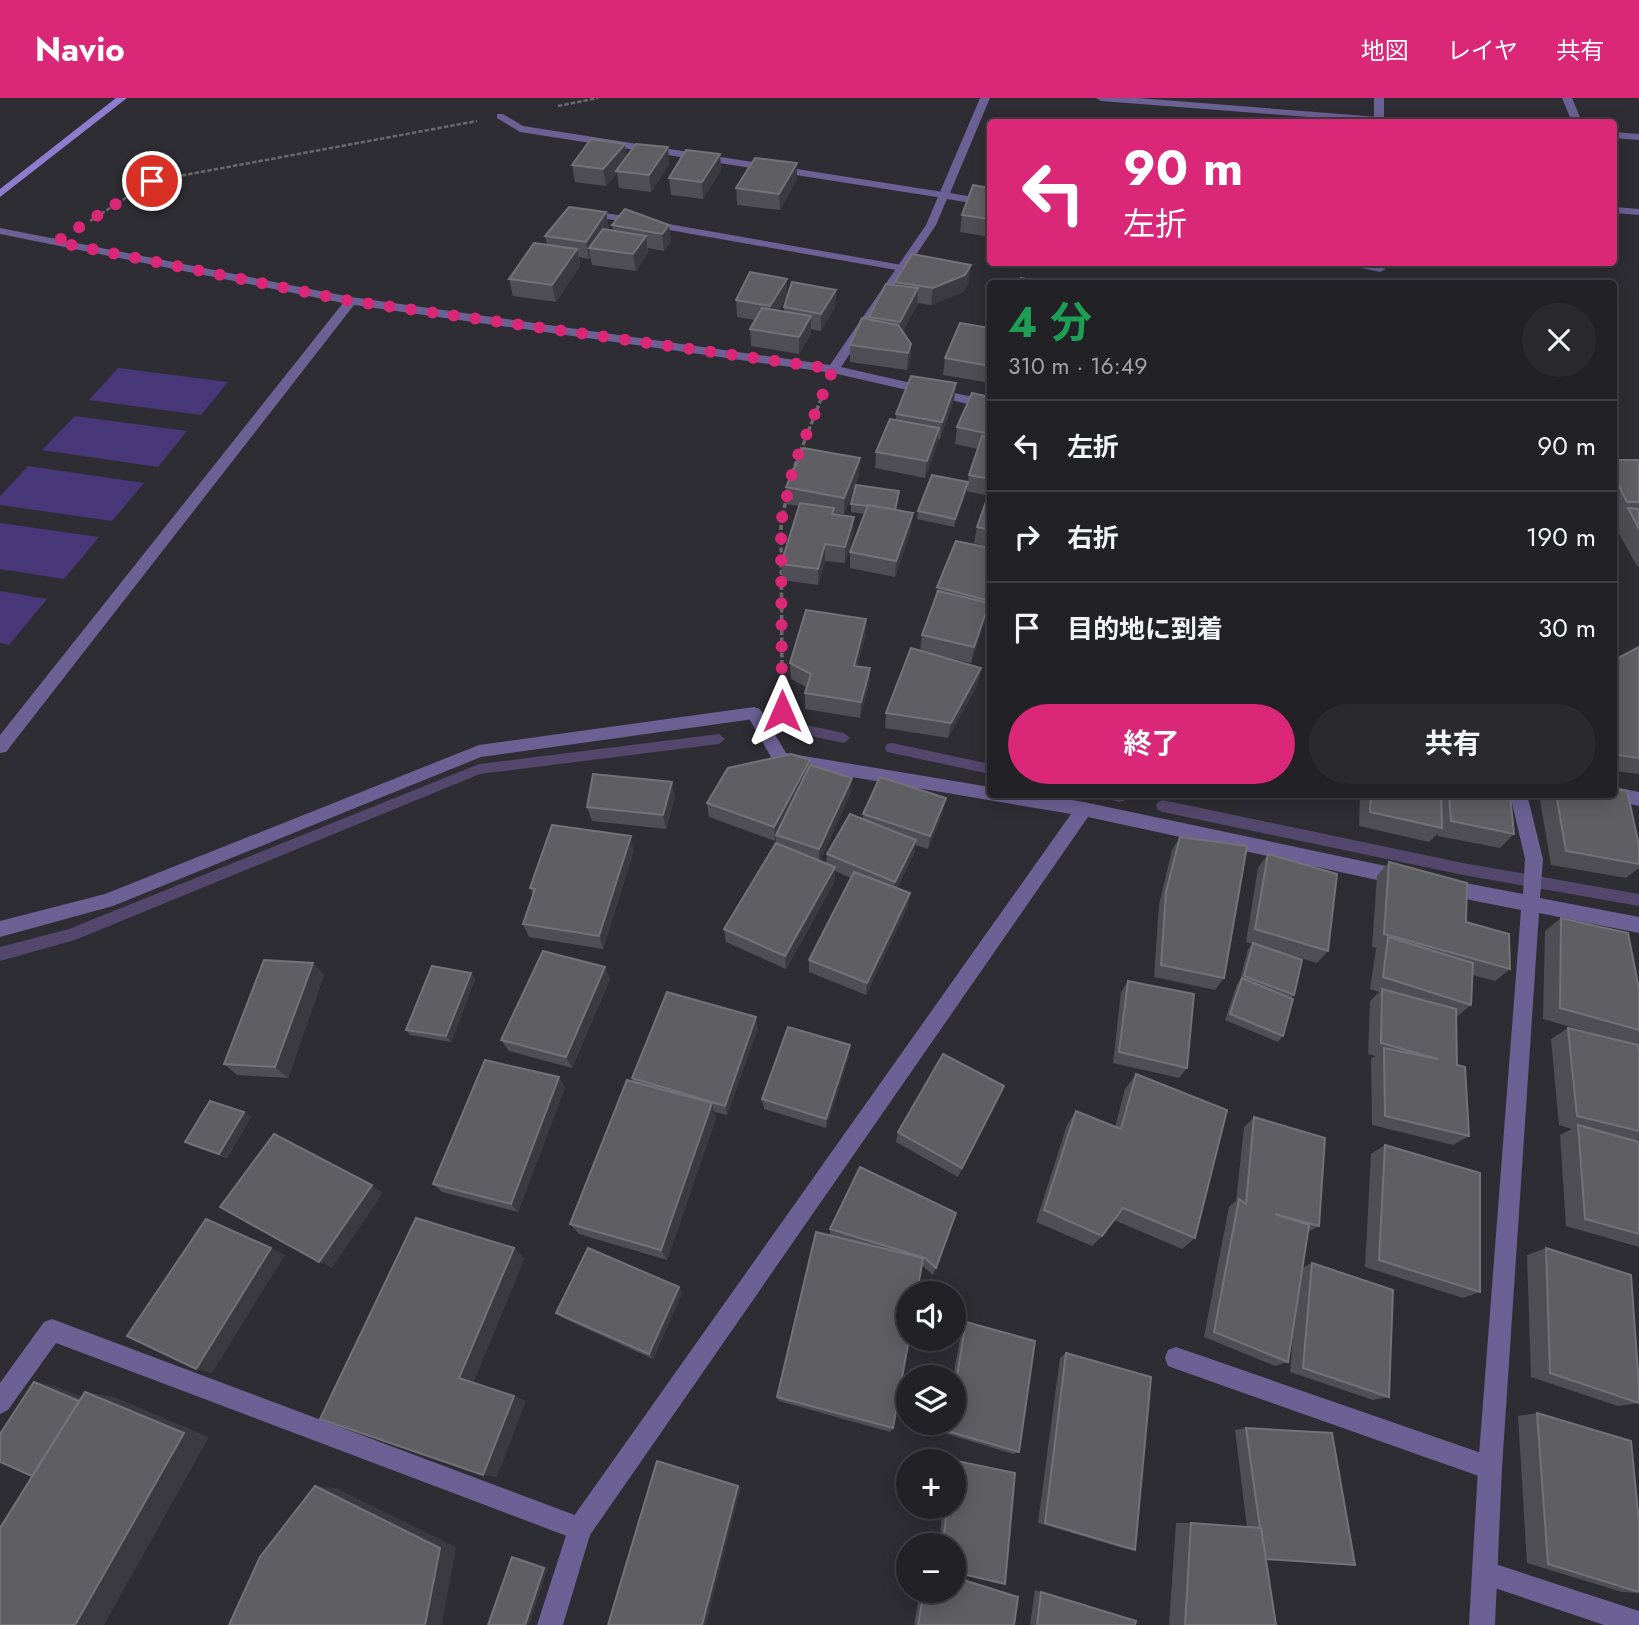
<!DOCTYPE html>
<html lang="ja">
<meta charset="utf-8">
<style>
:root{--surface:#222226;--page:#2a2a2e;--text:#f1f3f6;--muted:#a2a4a7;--line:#3f3f43;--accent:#db2777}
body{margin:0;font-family:Jost,"Noto Sans JP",sans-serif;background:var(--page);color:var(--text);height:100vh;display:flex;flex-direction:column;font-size:26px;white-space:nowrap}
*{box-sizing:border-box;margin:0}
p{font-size:23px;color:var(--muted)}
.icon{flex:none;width:38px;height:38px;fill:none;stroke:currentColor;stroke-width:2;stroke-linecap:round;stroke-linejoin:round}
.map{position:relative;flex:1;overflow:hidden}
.panel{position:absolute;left:987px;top:182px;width:630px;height:518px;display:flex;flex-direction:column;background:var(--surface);border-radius:7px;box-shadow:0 4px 18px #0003,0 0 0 2px var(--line)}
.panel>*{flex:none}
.banner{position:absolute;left:987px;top:21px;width:630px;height:147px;border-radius:7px;box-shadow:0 4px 18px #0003,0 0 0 2px var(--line);background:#db2777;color:#fff;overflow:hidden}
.fabs{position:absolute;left:896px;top:1183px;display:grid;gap:14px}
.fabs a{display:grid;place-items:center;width:70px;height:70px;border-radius:50%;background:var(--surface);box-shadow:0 4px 18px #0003,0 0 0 2px var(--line);font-size:35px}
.pin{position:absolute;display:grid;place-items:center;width:60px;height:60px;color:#fff;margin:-30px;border:4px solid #fff;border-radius:50%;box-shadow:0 2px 7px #0007}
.me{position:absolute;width:77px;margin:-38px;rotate:0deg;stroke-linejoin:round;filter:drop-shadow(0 0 5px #0008)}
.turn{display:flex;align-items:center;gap:24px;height:147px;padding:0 21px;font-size:32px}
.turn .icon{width:91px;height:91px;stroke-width:2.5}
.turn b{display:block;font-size:49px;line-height:60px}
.round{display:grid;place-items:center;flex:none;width:74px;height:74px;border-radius:37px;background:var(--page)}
.summary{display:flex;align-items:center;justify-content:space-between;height:119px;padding:0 21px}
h1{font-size:42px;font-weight:700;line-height:52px;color:#1e9e55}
.cta{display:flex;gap:14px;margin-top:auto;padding:14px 21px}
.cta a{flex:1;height:80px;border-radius:42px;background:var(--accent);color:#fff;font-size:28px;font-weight:700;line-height:80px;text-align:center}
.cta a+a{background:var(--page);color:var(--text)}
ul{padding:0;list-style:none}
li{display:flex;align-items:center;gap:21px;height:91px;padding:0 21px;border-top:2px solid var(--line)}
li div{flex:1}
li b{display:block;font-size:26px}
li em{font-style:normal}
header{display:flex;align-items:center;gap:42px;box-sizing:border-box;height:98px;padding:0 35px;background:var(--accent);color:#fff}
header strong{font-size:33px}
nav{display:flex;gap:38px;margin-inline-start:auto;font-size:24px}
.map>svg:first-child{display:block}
</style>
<header>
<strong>Navio</strong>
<nav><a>地図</a><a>レイヤ</a><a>共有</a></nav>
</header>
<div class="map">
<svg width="1639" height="1527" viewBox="0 0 1639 1527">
<rect width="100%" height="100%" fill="#2e2d33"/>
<g fill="#48387a">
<path d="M118 270 228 284 201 317 89 302Z"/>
<path d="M75 318 187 333 158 369 42 352Z"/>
<path d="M28 368 144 385 112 423 0 407V398Z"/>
<path d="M0 425 99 439 64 481 0 471Z"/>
<path d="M0 493 47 501 9 547 0 545Z"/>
</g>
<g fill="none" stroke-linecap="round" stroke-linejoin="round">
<g fill="#54476d" fill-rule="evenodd">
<path d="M801 626 844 635 850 640 844 645 796 635 795 631Z"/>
<path d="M719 636 725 641 719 646 480 676 75 842 0 863V849L69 831 479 666Z"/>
<path d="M892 645 990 666V676L887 654 885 650 887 646Z"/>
<path d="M1103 696H1124L1126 699 1124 703 1119 704 1104 700Z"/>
<path d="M1163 702 1463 765 1639 796V808L1463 777 1163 714 1158 712 1156 708 1158 704Z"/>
</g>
<g stroke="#69686d" stroke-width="2.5" stroke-dasharray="4.5 2" stroke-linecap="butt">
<path d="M558 8 598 0"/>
<path d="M90 123 152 83 477 23"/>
</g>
<g stroke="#69686d" stroke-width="3.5" stroke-dasharray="5 2.5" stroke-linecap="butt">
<path d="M792 375 823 296"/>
<path d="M782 582 781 424 787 398"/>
</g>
<path stroke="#69686d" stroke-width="4.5" stroke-dasharray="7 3.5" stroke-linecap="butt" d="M782 581V602"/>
<g fill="#6b6194" fill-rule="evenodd">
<path d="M1096 0H1138L1379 19 1384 22 1373 24 1101 3Z"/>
<path d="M497 16H503L523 28 943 94 948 97 943 100 520 34 497 20Z"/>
<path d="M1614 109 1639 111V117L1614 115Z"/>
<path d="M583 111 902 167 908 170 902 173 579 116 578 114Z"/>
<path d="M754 609 762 615 754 621 481 659 113 808 0 839V823L105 796 479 647Z"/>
<path d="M1614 689 1639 694V708L1608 701 1606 696H1614Z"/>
<path d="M52 1221 580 1419 589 1422 592 1431 589 1440 580 1443 56 1245 8 1312 0 1316V1285L44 1224Z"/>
<path d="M1176 1249 1490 1358 1498 1362 1502 1370 1498 1378 1490 1382 1176 1271 1168 1268 1165 1260 1168 1252Z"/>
<path d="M1486 1463 1639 1513V1527H1604L1477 1484 1474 1475 1477 1466Z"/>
</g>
<g fill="#6b6194" fill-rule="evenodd">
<path d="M980 0H990L950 95 990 102V108L947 101 936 127 841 269 990 303V311L833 275 354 207 6 654 0 655V637L343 205 0 136V130L351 199 830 267 926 127Z"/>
<path d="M1374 0H1384V19L1425 21 1430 24H1374Z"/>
<path d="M1562 0H1572L1582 24H1572Z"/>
<path d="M1614 34 1639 36V42L1614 40Z"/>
<path d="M1334 164H1362L1386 171 1380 174Z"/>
<path d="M754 609 760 611 786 655 990 689V696H1037L1084 704 1400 771 1406 774 1409 779 1406 784 1400 787 1088 719 590 1437 563 1527H537L571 1422 1071 716 775 666 746 615Z"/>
<path d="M1510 696H1527L1543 761 1540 800 1639 819V835L1539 815 1502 1370 1495 1527H1469L1478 1370 1521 812 1445 797 1439 794 1436 789 1439 784 1445 781 1523 796 1525 761Z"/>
</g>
<path fill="#8e7dce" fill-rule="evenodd" d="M116 0H127L0 99V91Z"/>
</g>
<g fill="#4f4e54">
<path d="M720 56 721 72 703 101 671 97 669 80Z"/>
<path d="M626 59 669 66 651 94 619 90 617 75 606 88 575 84 572 67Z"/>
<path d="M797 65V81L780 112 737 107 736 90Z"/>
<path d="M990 90V139L960 134 962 117Z"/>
<path d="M606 114 609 132H613L612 127H669L671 144 664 153 648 150V155L636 173 592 167 590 158 589 161 579 159 580 168 556 204 513 198 509 181 547 147 545 138Z"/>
<path d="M787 181V198L778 213 784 214V209L836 192 835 209 821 233 811 231V235L799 256 751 248 750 231 755 222 737 219 736 202Z"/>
<path d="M895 184H969L963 194 931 207 917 205V207L903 233 911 246 910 263 907 272 850 264V247L869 221V219L895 187Z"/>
<path d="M990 230V285L943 277 945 260Z"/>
<path d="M956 285 954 302 940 341H938L937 347 925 380 875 370 876 354 896 322V316Z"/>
<path d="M990 299V449L974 445 977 429 989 398 966 393 954 429 917 421 918 413 968 384 969 377 978 351 955 346 957 329Z"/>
<path d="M1614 362H1639V468H1637L1614 427 1619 421H1614Z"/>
<path d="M859 377 844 416 834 415V417L854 419 853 436 845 465 825 463 818 487 782 482 781 466 799 408 786 406V389Z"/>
<path d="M898 401 896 412 911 432 895 479 850 470V454L864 416 851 414V406Z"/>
<path d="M989 480 990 481V520L986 519 971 565 923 554 978 586 948 640 885 630 886 615 920 553 922 537 935 502 937 489Z"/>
<path d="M866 521V537L857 568 870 570 869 586 860 620 805 611V595L806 589 791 581 790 565Z"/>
<path d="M1639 549V676L1614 673V562Z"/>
<path d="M810 667 851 694 820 763 826 765 827 756 863 721V716L943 715 928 751 915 747 914 756 897 790 908 808 866 897 809 874V862L851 780 835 773V783L786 871 726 844 724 831 776 745V740L775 743 709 719 707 705Z"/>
<path d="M1360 696H1510L1514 736 1500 750 1438 738V735L1429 744 1359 728Z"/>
<path d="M1539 696H1614L1639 747V770L1626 780 1551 767Z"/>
<path d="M675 699 666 731 592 723 587 709Z"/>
<path d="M1180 739 1224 880 1215 892 1154 879 1159 807 1172 752Z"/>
<path d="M634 752 603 851 529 839 523 826 533 797 530 790Z"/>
<path d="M1268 756 1328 853 1317 865 1276 853 1294 897 1291 900 1283 938 1278 944 1225 922 1237 886 1240 882 1248 851 1252 846 1246 844 1258 770Z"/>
<path d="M1389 764 1466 824 1510 871 1495 883 1472 877 1471 907 1456 919 1457 967 1469 1038 1453 1047 1372 1027 1371 961 1375 958 1368 956 1370 903 1379 894 1370 891 1376 851 1377 850 1372 849 1377 778Z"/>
<path d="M1561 820 1639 891V949L1638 948 1639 956V1041L1636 1043H1639V1149L1566 1128 1560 1037 1572 1031 1559 1027 1551 941 1568 930 1609 940 1543 921 1545 833Z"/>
<path d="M313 865 324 877 288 980 237 977 224 966Z"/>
<path d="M605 869 610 881 572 970 509 953 501 942Z"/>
<path d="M471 875 475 881 451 944 410 937 406 932Z"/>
<path d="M1128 883 1187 970 1179 980 1113 965 1121 894Z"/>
<path d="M756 919 758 930 727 1017 714 1014 716 1020 667 1162 579 1136 570 1126 633 984 632 980Z"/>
<path d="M849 958 826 1030 764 1011 762 1001Z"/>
<path d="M1136 976 1195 1140 1182 1151 1114 1122 1102 1138 1092 1148 1036 1124 1067 1027 1076 1013 1115 1029 1125 991Z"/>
<path d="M1004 988 958 1079 896 1044 898 1034Z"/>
<path d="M565 989 518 1114 442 1094 433 1086Z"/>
<path d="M244 1014 251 1019 227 1060 192 1048 185 1044Z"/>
<path d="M1254 1019 1319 1128 1308 1134 1302 1170 1312 1165 1389 1299 1373 1302 1290 1274 1295 1214 1288 1264 1275 1268 1204 1239 1229 1109 1236 1103 1244 1029Z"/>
<path d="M1385 1047 1480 1194 1463 1200 1365 1169 1371 1056Z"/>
<path d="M860 1069 936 1170 933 1177 922 1167 893 1330 890 1334 779 1303 777 1299 830 1137V1131Z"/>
<path d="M1546 1150 1639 1288V1305L1618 1308 1531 1279 1527 1157Z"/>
<path d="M679 1189 682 1195 653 1261 563 1220 556 1215Z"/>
<path d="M966 1224 1019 1354 1013 1356 944 1335 945 1325H954L953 1279 962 1229Z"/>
<path d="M1066 1255 1135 1452 1126 1451 1038 1425 1060 1260Z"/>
<path d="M1537 1315 1639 1424V1495L1622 1494 1527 1465 1518 1318Z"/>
<path d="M1246 1330 1276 1527H1169L1176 1425H1191L1247 1429 1235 1332Z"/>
<path d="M952 1362 1015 1375 1005 1486 954 1474V1447H939L943 1409H954V1363H949Z"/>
<path d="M1035 1492 1126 1520 1135 1527H1030Z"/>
<path d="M920 1493H954L1014 1527H914Z"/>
</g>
<g fill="#3b3a40">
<path d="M625 46 627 63 616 73 617 75 606 88 603 71Z"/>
<path d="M668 49 669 66 651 94 649 77Z"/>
<path d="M720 56 721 72 703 101 702 84Z"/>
<path d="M797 65V81L780 112 779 96Z"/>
<path d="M606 114 609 131 595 151 589 150 590 158 589 161 586 144Z"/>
<path d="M669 127 671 144 664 153 662 136Z"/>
<path d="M646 138 648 155 636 173 633 156Z"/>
<path d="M577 151 580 168 556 204 552 187Z"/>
<path d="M971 167 969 184 963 194 931 207 933 190Z"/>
<path d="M787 181V198L771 225 770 208Z"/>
<path d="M918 190 917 207 899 241 900 224Z"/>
<path d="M836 192 835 209 821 233V216Z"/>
<path d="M811 218V235L799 256V239Z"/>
<path d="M911 246 910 263 907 272 908 255Z"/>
<path d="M956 285 954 302 940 341 942 324Z"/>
<path d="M939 330 937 347 925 380 927 363Z"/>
<path d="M860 360 859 377 844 416V400Z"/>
<path d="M968 384 967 393 954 429 955 421Z"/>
<path d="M913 415 911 432 895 479 896 463Z"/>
<path d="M854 419 853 436 845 465V449Z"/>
<path d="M825 446V463L818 487V471Z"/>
<path d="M989 505 986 521 971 565 974 549Z"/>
<path d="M866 521V537L853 583 854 568Z"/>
<path d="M870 570 869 586 860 620 861 604Z"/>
<path d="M981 570 978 586 948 640 951 625Z"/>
<path d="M810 662 811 677 776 737V740L775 743 774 729Z"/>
<path d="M852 680 851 694 819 765V751Z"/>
<path d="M672 684 675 699 666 731 663 717Z"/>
<path d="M946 700 943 715 928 751 930 738Z"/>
<path d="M631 738 634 752 603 851 599 838Z"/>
<path d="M916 742 914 756 893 797 895 784Z"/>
<path d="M835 769V783L786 871 785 858Z"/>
<path d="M910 795 908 808 866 897 867 885Z"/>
<path d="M313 865 324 877 288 980 275 969Z"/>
<path d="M605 869 610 881 572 970 566 959Z"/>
<path d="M471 875 475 881 451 944 446 938Z"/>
<path d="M756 919 758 930 727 1017 725 1008Z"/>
<path d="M850 947 849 958 826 1030V1021Z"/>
<path d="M559 979 565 989 518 1114 511 1106Z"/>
<path d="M1004 988 1000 999 958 1079 962 1070Z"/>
<path d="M712 1005 716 1020 667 1162 661 1152Z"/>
<path d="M244 1014 251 1019 227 1060 219 1056Z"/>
<path d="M372 1087 383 1095 332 1170 319 1164Z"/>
<path d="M271 1150 285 1157 212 1275 196 1271Z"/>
<path d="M514 1150 525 1160 473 1286 459 1280Z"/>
<path d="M679 1189 682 1195 653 1261 649 1256Z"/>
<path d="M34 1284 55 1288 100 1307 54 1379Z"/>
<path d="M85 1294 114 1299 209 1339 104 1527H75Z"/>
<path d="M514 1298 526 1303 497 1379 483 1377Z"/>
<path d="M315 1388 336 1390 456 1449 442 1527H425Z"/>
<path d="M738 1388 741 1389 706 1527H702Z"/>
<path d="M512 1459H516L548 1469 529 1527H525Z"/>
</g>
<g fill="#5f5e63" stroke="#737278" stroke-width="2">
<path d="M591 41 625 46 603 71 572 67Z"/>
<path d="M636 46 668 49 649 77 616 73Z"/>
<path d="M686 52 720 56 702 84 669 80Z"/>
<path d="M755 60 797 65 779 96 736 90Z"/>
<path d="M973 87 990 90V121L962 117Z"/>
<path d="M569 109 606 114 586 144 545 138Z"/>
<path d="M625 111 669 127 662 136 612 127Z"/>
<path d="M603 131 646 138 633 156 589 150Z"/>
<path d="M534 145 577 151 552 187 509 181Z"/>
<path d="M912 156 971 167 965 177 933 190 895 184Z"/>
<path d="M750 174 787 181 770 208 736 202Z"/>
<path d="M1021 180 1053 186H1019Z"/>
<path d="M792 184 836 192 821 216 784 209Z"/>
<path d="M886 186 918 190 900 224 869 219Z"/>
<path d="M762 210 811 218 799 239 750 231Z"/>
<path d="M862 220 898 227 911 246 908 255 850 247Z"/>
<path d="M960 225 990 230V268L945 260Z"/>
<path d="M911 278 956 285 942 324 896 316Z"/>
<path d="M972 295 990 299V336L957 329Z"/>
<path d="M890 321 939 330 927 363 876 354Z"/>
<path d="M982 338 990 340V381L969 377Z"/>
<path d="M803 350 860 360 844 400 786 389Z"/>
<path d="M1614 362H1639V404H1627L1614 378Z"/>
<path d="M932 377 968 384 955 421 918 413Z"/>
<path d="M856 387 899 393 895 412 868 407V408L851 406Z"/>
<path d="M990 392V432L977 429Z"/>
<path d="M800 405 834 410 832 416 854 419 845 449 825 446 818 471 781 466Z"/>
<path d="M868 407 913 415 896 463 850 454Z"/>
<path d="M1628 410 1639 411V431Z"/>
<path d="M956 443 990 450V468L987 480 990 481V503L937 489Z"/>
<path d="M938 493 989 505 974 549 922 537Z"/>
<path d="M806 512 866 521 854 568 870 570 861 604 805 595 811 576 790 565Z"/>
<path d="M1639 549V660L1619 657 1614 645V562Z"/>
<path d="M911 550 981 570 951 625 886 615Z"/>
<path d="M791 656 810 662 774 729 707 705 728 670Z"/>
<path d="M810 667 852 680 819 751 776 737Z"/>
<path d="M593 676 672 684 663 717 587 709Z"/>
<path d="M880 679 946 700 930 738 863 716Z"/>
<path d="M1614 691 1627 693 1639 747V766L1566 753 1556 696H1614Z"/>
<path d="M1371 696H1441L1442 730 1370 714Z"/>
<path d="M1449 696H1510L1514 736 1451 723Z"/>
<path d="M850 716 916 742 895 784 827 756Z"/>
<path d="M552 727 631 738 599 838 523 826 535 791 530 790Z"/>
<path d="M1180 739 1247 748 1224 880 1161 867 1166 794Z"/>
<path d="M776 745 835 769 785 858 724 831Z"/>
<path d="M1268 756 1337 776 1328 853 1255 831Z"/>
<path d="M1389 764 1467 785 1466 824 1509 836 1510 871 1384 836Z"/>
<path d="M854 774 910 795 867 885 809 862Z"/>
<path d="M1561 820 1628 835 1639 891V932L1560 910Z"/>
<path d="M1388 839 1473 865 1471 907 1383 879Z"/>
<path d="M1253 845 1302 862 1294 897 1244 878Z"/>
<path d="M543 853 605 869 566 959 501 942Z"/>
<path d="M264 862 313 865 275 969 224 966Z"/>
<path d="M432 868 471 875 446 938 406 932Z"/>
<path d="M1242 880 1293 901 1283 938 1230 916Z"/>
<path d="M1128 883 1194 896 1187 970 1119 954Z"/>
<path d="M1382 891 1456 911 1457 967 1465 969 1469 1038 1385 1018 1384 950 1438 961 1381 945Z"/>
<path d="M667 894 756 919 725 1008 632 980Z"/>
<path d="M788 929 850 947 826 1021 762 1001Z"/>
<path d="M1568 930 1638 947 1639 956V1033L1577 1018Z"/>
<path d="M943 956 1004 988 962 1070 898 1034Z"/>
<path d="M485 962 559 979 511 1106 433 1086Z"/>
<path d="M1136 976 1227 1012 1195 1140 1123 1110 1102 1138 1044 1112 1076 1013 1121 1031Z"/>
<path d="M627 982 712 1005 661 1152 570 1126Z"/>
<path d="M210 1003 244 1014 219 1056 185 1044Z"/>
<path d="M1254 1019 1325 1040 1319 1128 1275 1116 1309 1127 1288 1264 1214 1234 1239 1101 1246 1106Z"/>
<path d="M1578 1027 1639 1044V1136L1585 1121Z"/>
<path d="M274 1036 372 1087 319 1164 220 1109Z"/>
<path d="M1385 1047 1480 1075V1194L1379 1162Z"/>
<path d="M860 1069 956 1115 936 1170 925 1160 830 1131Z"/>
<path d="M416 1120 514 1150 459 1280 514 1298 483 1377 320 1321Z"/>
<path d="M206 1121 271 1150 196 1271 127 1238Z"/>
<path d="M816 1134 923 1160 917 1195H908L909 1241 893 1330 777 1299Z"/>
<path d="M588 1150 679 1189 649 1256 556 1215Z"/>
<path d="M1546 1150 1631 1177 1639 1288V1305L1550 1275Z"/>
<path d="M1312 1165 1393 1192 1389 1299 1303 1270Z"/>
<path d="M966 1224 1035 1243 1019 1354 947 1333 949 1325H954V1295Z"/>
<path d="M1066 1255 1151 1279 1135 1452 1045 1425Z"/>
<path d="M34 1284 79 1303 32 1378 0 1364V1336Z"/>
<path d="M85 1294 184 1335 75 1527H0V1430Z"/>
<path d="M1537 1315 1631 1343 1639 1424V1494L1548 1466Z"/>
<path d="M1246 1330 1332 1335 1355 1467 1266 1461 1261 1430H1260Z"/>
<path d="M952 1362 1015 1375 1005 1486 954 1474V1447H943L947 1409H954V1363H952Z"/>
<path d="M657 1363 738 1388 702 1527H608Z"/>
<path d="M315 1388 440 1450 425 1527H229L260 1459Z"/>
<path d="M1191 1425 1261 1430 1276 1527H1185Z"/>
<path d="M512 1459 544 1470 525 1527H488Z"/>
<path d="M954 1479 1018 1499 1014 1527H918L924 1493H954Z"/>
<path d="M1041 1494 1136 1523 1135 1527H1037Z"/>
</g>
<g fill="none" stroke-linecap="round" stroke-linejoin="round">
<path stroke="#db2777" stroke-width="12" stroke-dasharray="0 21.6" d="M152 83 56 144 351 203 833 271 794 367 781 424 782 613"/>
</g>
</svg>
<div class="fabs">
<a><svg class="icon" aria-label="sound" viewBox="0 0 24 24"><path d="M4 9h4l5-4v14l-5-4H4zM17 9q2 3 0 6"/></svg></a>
<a><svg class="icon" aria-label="layers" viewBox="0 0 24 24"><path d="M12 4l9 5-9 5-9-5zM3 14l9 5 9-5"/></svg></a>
<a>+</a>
<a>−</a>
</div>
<div class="pin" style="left:152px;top:83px;background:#d93025"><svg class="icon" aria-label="arrive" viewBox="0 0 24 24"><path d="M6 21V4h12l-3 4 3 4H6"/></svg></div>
<svg class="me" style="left:782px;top:613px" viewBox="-20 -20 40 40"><path d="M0-17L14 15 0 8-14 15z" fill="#db2777" stroke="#fff" stroke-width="4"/></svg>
<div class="banner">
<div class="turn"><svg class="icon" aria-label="left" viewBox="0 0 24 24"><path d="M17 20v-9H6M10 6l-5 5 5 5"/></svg><div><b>90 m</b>左折</div></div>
</div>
<section class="panel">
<div class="summary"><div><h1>4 分</h1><p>310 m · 16:49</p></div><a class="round"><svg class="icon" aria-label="close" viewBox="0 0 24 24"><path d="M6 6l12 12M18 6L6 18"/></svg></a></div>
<ul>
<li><svg class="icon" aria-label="left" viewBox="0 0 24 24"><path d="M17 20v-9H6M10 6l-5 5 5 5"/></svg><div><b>左折</b></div><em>90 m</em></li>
<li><svg class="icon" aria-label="right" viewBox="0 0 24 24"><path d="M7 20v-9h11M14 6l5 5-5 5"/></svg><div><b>右折</b></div><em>190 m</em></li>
<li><svg class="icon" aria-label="arrive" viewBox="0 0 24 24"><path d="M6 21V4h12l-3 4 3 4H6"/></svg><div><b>目的地に到着</b></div><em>30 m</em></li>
</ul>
<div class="cta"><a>終了</a><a>共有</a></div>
</section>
</div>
